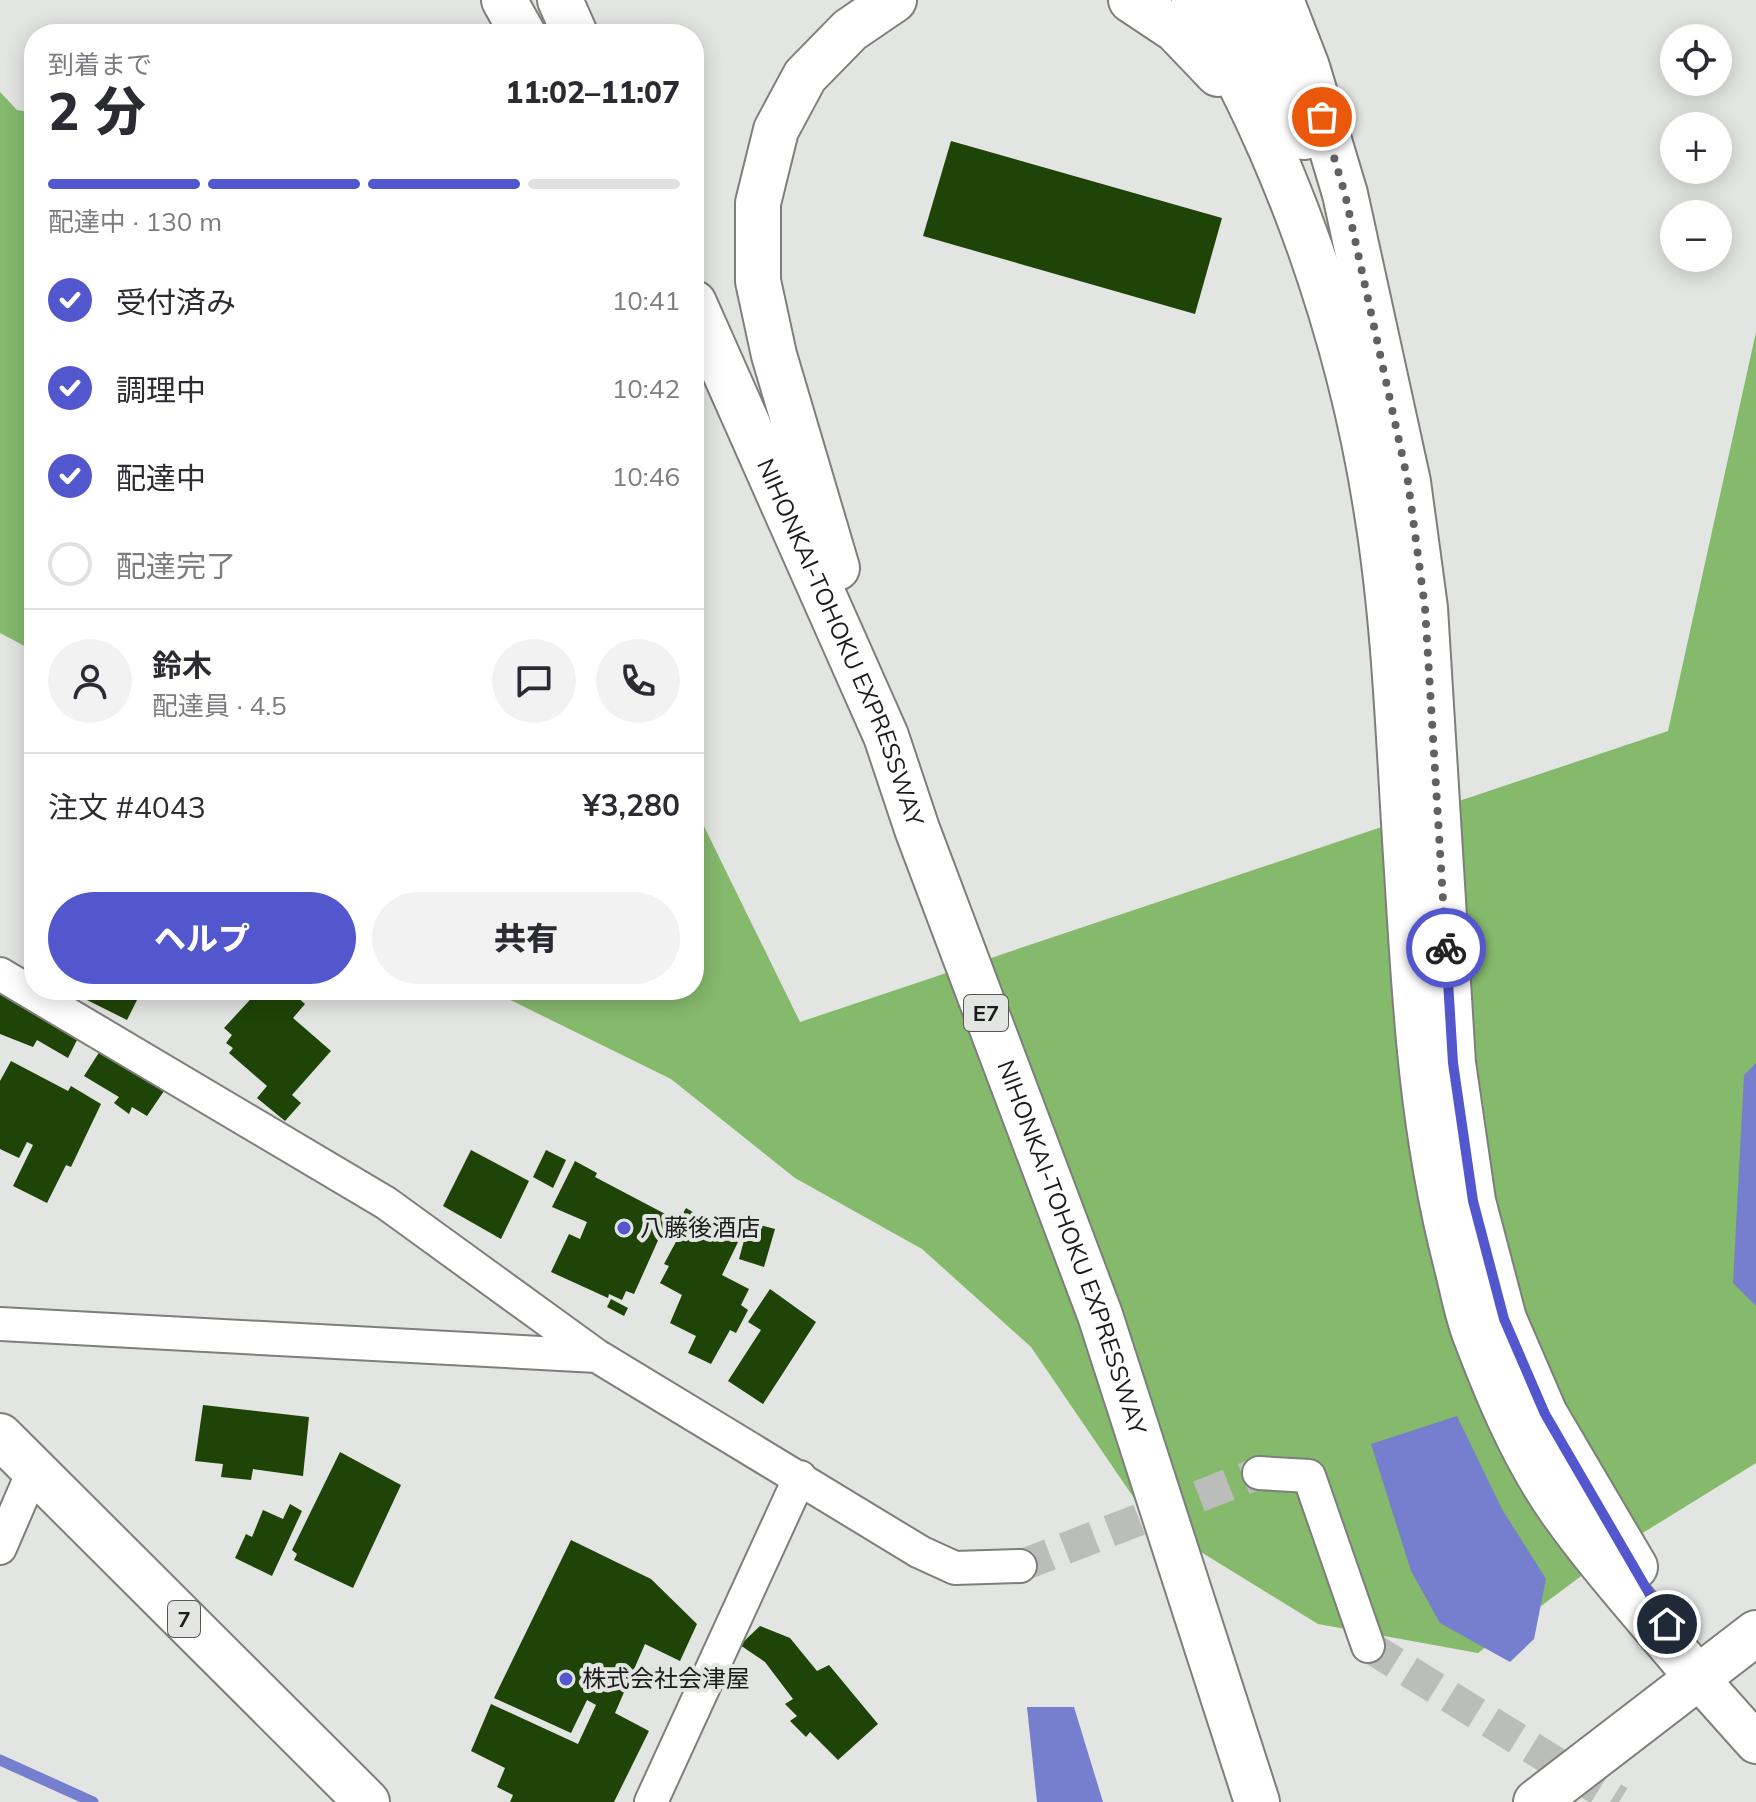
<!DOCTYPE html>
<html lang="ja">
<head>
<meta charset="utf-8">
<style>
  :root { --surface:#fff; --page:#f2f2f3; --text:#2b2b33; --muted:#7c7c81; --line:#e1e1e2; --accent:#5357ce }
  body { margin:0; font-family:Mulish,"Noto Sans JP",sans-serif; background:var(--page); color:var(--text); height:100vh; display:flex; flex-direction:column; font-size:30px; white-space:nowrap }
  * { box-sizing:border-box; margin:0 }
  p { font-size:26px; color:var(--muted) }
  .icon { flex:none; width:44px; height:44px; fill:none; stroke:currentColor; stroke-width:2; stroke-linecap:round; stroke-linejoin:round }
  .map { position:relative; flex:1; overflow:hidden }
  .details { position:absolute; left:24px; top:24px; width:680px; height:976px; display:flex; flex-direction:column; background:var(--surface); border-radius:32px; box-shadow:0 4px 20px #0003 }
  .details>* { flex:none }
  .fabs { position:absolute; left:1660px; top:24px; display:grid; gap:16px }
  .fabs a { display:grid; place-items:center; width:72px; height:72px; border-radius:50%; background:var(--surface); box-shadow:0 4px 20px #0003; font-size:40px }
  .pin { position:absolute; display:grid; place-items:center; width:68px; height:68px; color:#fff; margin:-34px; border:4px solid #fff; border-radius:50%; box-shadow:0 2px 8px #0007 }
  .courier { position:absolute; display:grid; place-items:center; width:80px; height:80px; margin:-40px; border:6px solid #5357ce; border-radius:50%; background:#fff; color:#222; box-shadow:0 2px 10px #0007 }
  .overview em { font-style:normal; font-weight:800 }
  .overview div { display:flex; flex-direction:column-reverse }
  .overview { display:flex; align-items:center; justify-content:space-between; height:136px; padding:0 24px }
  h1 { font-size:52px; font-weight:800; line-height:60px }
  .bar { display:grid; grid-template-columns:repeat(4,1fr); gap:12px 8px; align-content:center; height:96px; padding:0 24px }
  .bar i { height:10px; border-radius:6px; background:var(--line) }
  .bar .on { background:var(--accent) }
  .bar p { grid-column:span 4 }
  .line { display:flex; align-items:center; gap:20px; padding:0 24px; border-top:2px solid var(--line) }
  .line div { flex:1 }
  .round { display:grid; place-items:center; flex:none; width:84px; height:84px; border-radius:42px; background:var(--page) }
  ol { padding:0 24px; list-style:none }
  li { display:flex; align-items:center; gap:24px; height:88px }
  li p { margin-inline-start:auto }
  li .icon { padding:8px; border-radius:50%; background:var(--accent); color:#fff; stroke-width:4 }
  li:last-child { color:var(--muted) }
  li i { width:44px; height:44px; border:4px solid var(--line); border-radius:50% }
  .cta { display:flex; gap:16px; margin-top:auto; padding:16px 24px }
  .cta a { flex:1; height:92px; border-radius:48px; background:var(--accent); color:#fff; font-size:32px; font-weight:800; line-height:92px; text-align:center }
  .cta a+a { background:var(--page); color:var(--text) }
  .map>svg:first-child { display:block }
  .forest { fill:#85b96c }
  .water { fill:#757fce }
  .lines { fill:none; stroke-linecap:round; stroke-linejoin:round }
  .stream { stroke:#757fce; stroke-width:11 }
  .building { fill:#1f4407 }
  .minor-tunnel { stroke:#babdb9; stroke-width:32; stroke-dasharray:32 16; stroke-linecap:butt }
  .minor-casing { stroke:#7c7f7a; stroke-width:36 }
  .tertiary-casing { stroke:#7c7f7a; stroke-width:44 }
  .secondary-casing { stroke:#7c7f7a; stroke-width:48 }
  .trunk-casing { stroke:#7c7f7a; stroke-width:48 }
  .motorway-casing { stroke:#7c7f7a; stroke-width:48 }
  .minor { stroke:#fff; stroke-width:32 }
  .tertiary { stroke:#fff; stroke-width:40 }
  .secondary { stroke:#fff; stroke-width:44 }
  .trunk { stroke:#fff; stroke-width:44 }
  .motorway { stroke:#fff; stroke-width:44 }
  .done { stroke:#616260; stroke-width:8; stroke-dasharray:0 14.4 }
  .route { stroke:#5357ce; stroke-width:10 }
  .poi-dot { fill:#5357ce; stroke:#e2e5e1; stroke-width:3 }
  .labels { text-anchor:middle; stroke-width:8; stroke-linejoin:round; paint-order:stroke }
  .shield { fill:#e2e5e1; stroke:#575856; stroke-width:2 }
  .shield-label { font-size:22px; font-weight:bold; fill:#1b1c1b }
  .street-label { font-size:24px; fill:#1b1c1b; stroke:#e2e5e1 }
  .poi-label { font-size:24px; fill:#1b1c1b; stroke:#e2e5e1; text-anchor:start }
</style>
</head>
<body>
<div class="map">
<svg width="1756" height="1802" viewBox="0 0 1756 1802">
  <rect width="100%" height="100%" fill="#e2e5e1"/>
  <path class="forest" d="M0,92L17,110L34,113V651L0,633Z
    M1756,332V1463L1620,1547L1478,1653L1318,1624L1149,1520L1031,1347L922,1249L795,1178L671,1079L490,990H694V806L800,1022L1668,731Z"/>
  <path class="water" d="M1756,1063V1306L1733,1283L1744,1075Z
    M1457,1416L1502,1509L1546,1579L1534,1639L1510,1662L1440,1623L1411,1571L1371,1444Z
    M1027,1707H1074L1103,1802H1037Z"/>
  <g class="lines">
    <path class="stream" d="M0,1760L93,1802"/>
  </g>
  <path class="building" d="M951,141L1222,218L1195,314L923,236Z
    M67,990H142L127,1020Z
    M259,990H289L305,1004L293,1018L331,1051L292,1095L301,1103L285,1121L257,1098L267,1086L229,1053L233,1048L226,1043L232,1035L224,1028Z
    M0,994L77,1040L68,1058L37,1040L33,1047L0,1034Z
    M100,1051L164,1091L147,1116L132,1107L129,1114L114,1103L119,1097L84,1076Z
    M11,1061L68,1091L71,1086L101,1104L71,1167L66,1165L47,1203L13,1186L33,1145L27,1142L19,1158L0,1149V1081Z
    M471,1150L529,1181L501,1239L443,1206Z
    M546,1150L566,1160L553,1188L533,1177Z
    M575,1161L597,1173L595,1177L669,1216L634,1294L626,1291L622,1300L609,1294L608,1298L551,1272L569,1234L580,1239L587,1222L552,1207Z
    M686,1208L739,1240L722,1275L749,1289L741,1305L748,1310L736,1333L730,1330L711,1364L688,1353L696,1336L670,1323L682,1295L660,1283L669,1266L664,1264L678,1238L671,1234Z
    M749,1222L775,1229L764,1267L739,1259Z
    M770,1289L816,1322L763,1404L728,1381L761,1330L748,1322Z
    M611,1299L628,1308L624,1316L607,1307Z
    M203,1405L309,1417L303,1476L253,1469L251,1480L221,1477L223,1464L195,1461Z
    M340,1452L401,1485L353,1588L294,1560L297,1554L292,1550Z
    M290,1504L302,1511L272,1576L235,1558L246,1534L252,1537L263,1510L283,1519Z
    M571,1540L651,1579L697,1624L680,1661L645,1644L615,1713L649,1731L614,1802H510L513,1795L497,1787L505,1768L471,1751L491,1704L578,1744L596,1705L587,1700L571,1733L494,1698Z
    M760,1626L790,1638L817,1671L829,1665L878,1724L838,1760L810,1732L806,1737L790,1721L797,1716L785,1704L793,1699L765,1662L740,1645Z"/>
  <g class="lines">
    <path class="minor-tunnel" d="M1020,1566L1259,1473
      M1368,1646L1619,1802"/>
    <defs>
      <path id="minor" d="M0,974L386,1203L597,1356L920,1552L955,1568L1020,1566
        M0,1324L597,1356
        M1259,1473L1309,1476L1368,1646
        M0,1548L34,1469
        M651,1802L800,1477"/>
      <path id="tertiary" d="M1697,1677L1756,1743"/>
      <path id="secondary" d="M1536,1802L1756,1633"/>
      <path id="trunk" d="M0,1436L367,1802"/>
      <g id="motorway">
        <path d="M504,0L523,34"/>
        <path d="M560,0L575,34"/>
        <path d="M1131,0L1176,30L1218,74"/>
        <path d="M1194,0C1286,152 1350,338 1377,513C1396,631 1399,752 1407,871C1415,1006 1422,1131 1456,1263C1462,1286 1466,1310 1474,1332C1497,1393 1523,1456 1561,1510C1602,1568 1652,1622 1697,1677"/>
        <path d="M1235,0L1304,137"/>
        <path d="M1281,0L1307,67L1345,194L1408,482L1425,608L1453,1063L1473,1201L1504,1319L1545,1414L1635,1567"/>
        <path id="s1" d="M694,303L886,736L917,829L1100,1315L1257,1802"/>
        <path d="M837,568L774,355L758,281V203L776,130L805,76L850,30L894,0"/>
      </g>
    </defs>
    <use href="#minor" class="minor-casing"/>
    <use href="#tertiary" class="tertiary-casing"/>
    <use href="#secondary" class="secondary-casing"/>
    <use href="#trunk" class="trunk-casing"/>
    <use href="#motorway" class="motorway-casing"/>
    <use href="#minor" class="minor"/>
    <use href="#tertiary" class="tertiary"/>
    <use href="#secondary" class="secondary"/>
    <use href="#trunk" class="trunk"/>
    <use href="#motorway" class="motorway"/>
  </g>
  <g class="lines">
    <path class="done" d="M1322,117L1345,194L1408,482L1425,608L1446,948"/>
    <path class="route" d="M1446,948L1453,1063L1473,1201L1504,1319L1545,1414L1667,1624"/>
  </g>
  <g class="poi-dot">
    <circle cx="624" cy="1228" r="8"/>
    <circle cx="566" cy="1679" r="8"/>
  </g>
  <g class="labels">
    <g class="shield">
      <rect x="964" y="995" width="44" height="36" rx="6"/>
      <rect x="168" y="1601" width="32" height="36" rx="6"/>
    </g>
    <g class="shield-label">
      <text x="986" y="1021">E7</text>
      <text x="184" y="1627">7</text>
    </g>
    <g class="street-label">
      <text dy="8" stroke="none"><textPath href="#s1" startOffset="370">NIHONKAI-TOHOKU EXPRESSWAY</textPath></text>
      <text dy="8" stroke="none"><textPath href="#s1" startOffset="1018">NIHONKAI-TOHOKU EXPRESSWAY</textPath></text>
    </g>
    <g class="poi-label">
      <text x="640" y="1236">八藤後酒店</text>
      <text x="582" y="1687">株式会社会津屋</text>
    </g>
  </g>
</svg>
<div class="fabs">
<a><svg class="icon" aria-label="locate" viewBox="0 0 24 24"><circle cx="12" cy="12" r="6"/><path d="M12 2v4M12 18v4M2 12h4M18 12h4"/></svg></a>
<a>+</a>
<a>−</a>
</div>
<div class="pin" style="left:1322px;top:117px;background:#ea580c"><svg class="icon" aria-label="bag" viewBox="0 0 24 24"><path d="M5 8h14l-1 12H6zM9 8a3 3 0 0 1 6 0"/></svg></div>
<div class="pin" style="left:1667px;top:1624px;background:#1f2937"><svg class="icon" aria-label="home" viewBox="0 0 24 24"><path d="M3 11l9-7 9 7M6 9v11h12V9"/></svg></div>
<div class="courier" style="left:1446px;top:948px"><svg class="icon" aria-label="bike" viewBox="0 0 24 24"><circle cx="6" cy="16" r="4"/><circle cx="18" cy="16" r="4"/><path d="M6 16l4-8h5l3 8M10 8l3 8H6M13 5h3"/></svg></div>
<section class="details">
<div class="overview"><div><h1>2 分</h1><p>到着まで</p></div><em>11:02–11:07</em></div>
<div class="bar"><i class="on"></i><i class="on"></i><i class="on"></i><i></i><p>配達中 · 130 m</p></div>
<ol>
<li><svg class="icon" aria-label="check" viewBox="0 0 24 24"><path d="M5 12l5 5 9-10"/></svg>受付済み<p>10:41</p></li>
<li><svg class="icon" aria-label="check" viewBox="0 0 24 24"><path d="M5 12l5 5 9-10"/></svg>調理中<p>10:42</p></li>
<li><svg class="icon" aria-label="check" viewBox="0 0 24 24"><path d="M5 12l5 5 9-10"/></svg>配達中<p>10:46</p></li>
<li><i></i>配達完了</li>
</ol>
<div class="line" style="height:144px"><a class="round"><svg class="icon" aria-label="person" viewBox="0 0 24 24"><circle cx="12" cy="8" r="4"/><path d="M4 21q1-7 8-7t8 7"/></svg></a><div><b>鈴木</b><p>配達員 · 4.5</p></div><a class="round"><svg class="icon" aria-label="chat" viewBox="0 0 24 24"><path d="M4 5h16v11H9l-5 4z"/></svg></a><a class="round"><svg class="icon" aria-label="phone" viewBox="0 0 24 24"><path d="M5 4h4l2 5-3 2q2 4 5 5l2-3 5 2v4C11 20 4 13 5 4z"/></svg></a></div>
<div class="line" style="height:104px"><div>注文 #4043</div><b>¥3,280</b></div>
<div class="cta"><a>ヘルプ</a><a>共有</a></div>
</section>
</div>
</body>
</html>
